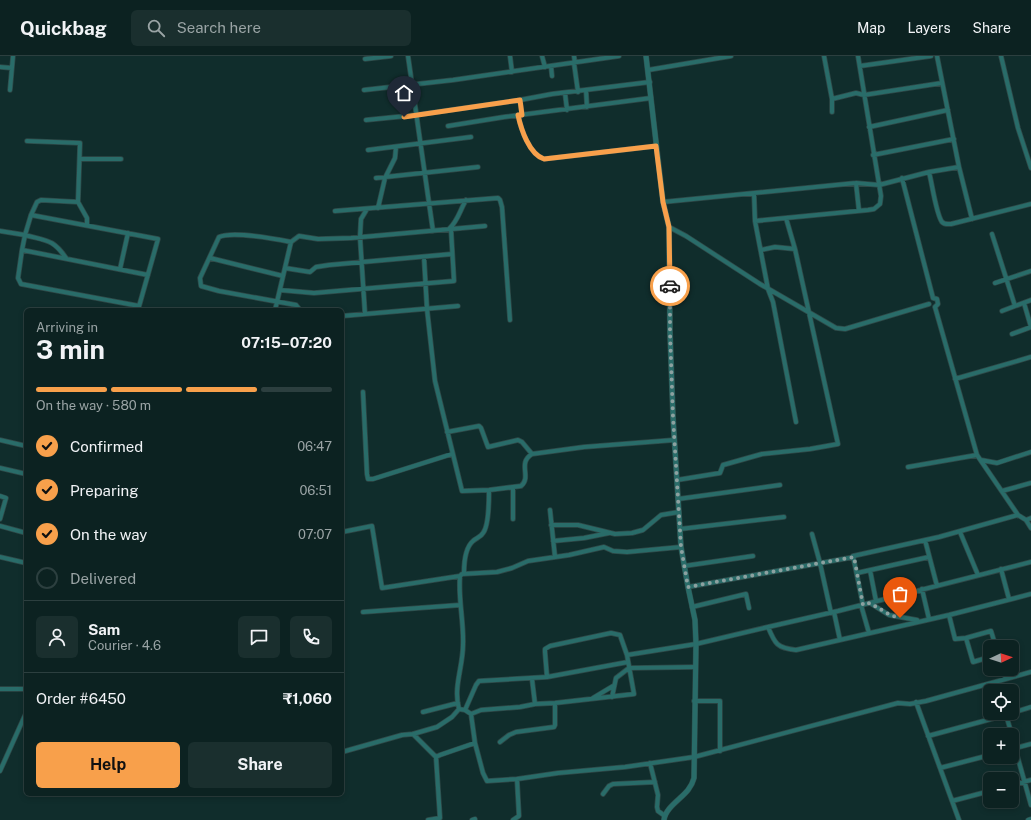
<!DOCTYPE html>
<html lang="en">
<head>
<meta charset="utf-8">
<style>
  :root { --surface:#0c2221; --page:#1a2f2e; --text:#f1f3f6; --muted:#9aa4a5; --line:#2c3f3f; --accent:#f8a04b }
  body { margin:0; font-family:"Public Sans",sans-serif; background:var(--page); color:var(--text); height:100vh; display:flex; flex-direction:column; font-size:15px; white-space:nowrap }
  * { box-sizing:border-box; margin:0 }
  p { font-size:13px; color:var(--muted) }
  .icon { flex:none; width:22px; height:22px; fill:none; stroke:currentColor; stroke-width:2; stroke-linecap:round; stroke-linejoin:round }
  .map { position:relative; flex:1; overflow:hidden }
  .sheet { position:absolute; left:24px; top:252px; width:320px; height:488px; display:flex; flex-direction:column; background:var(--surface); border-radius:6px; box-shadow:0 2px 6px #0003,0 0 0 1px var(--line) }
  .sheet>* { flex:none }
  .needle { width:26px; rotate:86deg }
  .controls { position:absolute; left:983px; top:584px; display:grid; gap:8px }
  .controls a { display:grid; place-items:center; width:36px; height:36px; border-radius:6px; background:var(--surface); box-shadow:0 2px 6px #0003,0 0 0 1px var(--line); font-size:20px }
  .pin { position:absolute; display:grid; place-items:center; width:34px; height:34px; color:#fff; margin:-41px -17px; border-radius:50% 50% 50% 0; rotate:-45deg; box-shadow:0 0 4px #0007 }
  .pin .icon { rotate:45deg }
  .courier { position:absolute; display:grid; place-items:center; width:40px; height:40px; margin:-20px; border:3px solid #f8a04b; border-radius:50%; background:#fff; color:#222; box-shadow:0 1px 5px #0007 }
  .headline em { font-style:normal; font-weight:700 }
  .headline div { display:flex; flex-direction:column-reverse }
  .headline { display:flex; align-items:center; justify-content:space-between; height:68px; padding:0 12px }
  h1 { font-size:26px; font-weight:700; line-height:30px }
  .bar { display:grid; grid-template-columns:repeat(4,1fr); gap:6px 4px; align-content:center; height:48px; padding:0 12px }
  .bar i { height:5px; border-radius:3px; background:var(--line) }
  .bar .on { background:var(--accent) }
  .bar p { grid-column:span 4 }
  .line { display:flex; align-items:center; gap:10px; padding:0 12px; border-top:1px solid var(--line) }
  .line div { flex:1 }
  .round { display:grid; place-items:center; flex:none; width:42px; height:42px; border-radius:6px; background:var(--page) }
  ol { padding:0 12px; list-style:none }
  li { display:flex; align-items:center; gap:12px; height:44px }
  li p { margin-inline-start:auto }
  li .icon { padding:4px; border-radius:50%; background:var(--accent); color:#111; stroke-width:4 }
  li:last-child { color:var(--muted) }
  li i { width:22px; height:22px; border:2px solid var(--line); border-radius:50% }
  .cta { display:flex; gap:8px; margin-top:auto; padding:8px 12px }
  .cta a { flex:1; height:46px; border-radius:6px; background:var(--accent); color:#111; font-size:16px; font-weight:700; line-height:46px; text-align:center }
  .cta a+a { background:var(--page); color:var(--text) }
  header { display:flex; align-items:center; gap:24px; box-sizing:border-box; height:56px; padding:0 20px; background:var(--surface); border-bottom:1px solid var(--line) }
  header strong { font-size:19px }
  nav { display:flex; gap:22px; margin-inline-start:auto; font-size:14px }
  .search { width:280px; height:36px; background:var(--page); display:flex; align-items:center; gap:10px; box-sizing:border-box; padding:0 14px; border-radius:6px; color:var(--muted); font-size:15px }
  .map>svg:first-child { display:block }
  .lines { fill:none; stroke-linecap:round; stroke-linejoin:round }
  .minor-casing { stroke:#2f4948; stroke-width:5.5 }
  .tertiary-casing { stroke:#2f4948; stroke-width:6 }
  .minor { stroke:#296c69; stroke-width:4 }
  .tertiary { stroke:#296c69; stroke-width:5 }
  .done { stroke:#8ca1a0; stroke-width:4; stroke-dasharray:0 7.2 }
  .route { stroke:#f8a04b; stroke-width:5 }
</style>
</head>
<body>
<header>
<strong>Quickbag</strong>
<div class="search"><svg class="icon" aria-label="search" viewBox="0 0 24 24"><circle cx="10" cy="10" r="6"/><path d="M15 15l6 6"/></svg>Search here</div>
<nav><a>Map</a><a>Layers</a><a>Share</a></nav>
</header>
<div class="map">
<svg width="1031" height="764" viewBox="0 0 1031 764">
  <rect width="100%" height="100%" fill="#102d2c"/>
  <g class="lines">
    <defs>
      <path id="minor" d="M408,0L433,175
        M510,0L512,16
        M542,0L545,11
        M574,0L575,7
        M824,0L832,43V56
        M1001,0L1018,72L1031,112
        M365,3L391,0
        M574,7L578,36
        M551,10L552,20
        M860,10L931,0
        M0,11L12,12
        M648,14L731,0
        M10,34L13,0
        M364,34L453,24L619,0
        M586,34L587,51
        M565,37L567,54
        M832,43L856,37L864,39L942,27
        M520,44L522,59
        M518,59C521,73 529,98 544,103L656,90
        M366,64L416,59L520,44L552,38L650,26
        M448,70L504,61L651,42
        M869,71L948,54
        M27,85L80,87L78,146L87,162V169
        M368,94L471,81
        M873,99L954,83
        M80,103H121
        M959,111L972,163
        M929,116C932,127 936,158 942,166C945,169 948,168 951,168L1031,148
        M376,122L478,111
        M902,122L933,242
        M856,127L859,155
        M754,137L755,165L768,233L773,246L796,366
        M663,146L856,127L879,129L929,116L959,111L937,0
        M378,152L385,122L395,102L396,91
        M335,155L498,142L500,144L502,151L510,264
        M31,159L37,146L41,144L78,146
        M755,165L868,154L874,153L880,148L881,140L858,0
        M669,171L686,180L760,228L836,272L845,273L929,248
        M449,173C458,165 460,154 466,144
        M0,175L25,179L31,159L158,183L138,254
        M992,178L1015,250
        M291,186L299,180L318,183L351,182L485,170
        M22,194L18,222L21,228L139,250
        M761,194L775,191L795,193
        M424,201L427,253L435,325L462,435L489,434L521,430C532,421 517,407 532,398L584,391L674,384
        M66,202C53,183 47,185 25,179L22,194L148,219
        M210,202L283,220
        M285,212L310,216L316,211L329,209L452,198
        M120,213L128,177
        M995,227L1031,215
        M280,234L314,237L454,225L451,173
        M933,242L937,243L938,248L935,251
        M1024,247L1031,271
        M935,251L977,399L1018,459
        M275,254L277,246L291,186C276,183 232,175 219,181L200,222L201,230L219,235L296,249L300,254
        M1002,255L1031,244
        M365,258L360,181L361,163L367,153
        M342,260L458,250
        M1012,278L1031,271
        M955,323L1031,301
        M363,336L367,418L368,423H373L452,398
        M447,376L479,370L481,372L488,391L518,384L522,386L532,398
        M0,384L26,390
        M981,404L997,407L1031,396
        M908,411L977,399
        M0,412L26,418
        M677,424L720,417L723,409L762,398L810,393L838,388L795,193L786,162
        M1002,435L1031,427
        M0,440L6,442L0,463
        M678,443L780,429
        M550,454L555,501
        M1031,462L1026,464L1031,472
        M513,463V431
        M551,469H578L615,478L632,477L643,474L661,459L679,456
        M0,470L26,477
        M680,473L784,461
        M342,476L372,470L382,532L460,520
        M960,476L978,519
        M812,478L820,507L831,557
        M925,484L937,530
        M553,485L584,482L609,477
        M0,501L26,507
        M684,510L753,500
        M1001,513L1009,543
        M870,514L876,545
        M464,517C464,507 465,492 473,485C476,482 481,481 483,477C489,470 489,443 489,434
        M857,517L929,501
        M688,531L854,501
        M922,533L929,563
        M870,547L889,559L917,564
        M861,549L869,577
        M863,549L853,500L939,481L1018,459L1026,464
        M692,551L746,538L749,552
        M363,556L460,549
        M834,556L840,584
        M949,559L955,583L966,582L991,575L996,591
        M768,571C775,588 777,592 796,594L949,559L1031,538
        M966,582L973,606L990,601
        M1003,613L1006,623
        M547,621L545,596V593L550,590L611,577L620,579L627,599
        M532,623L535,648
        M995,626L998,635
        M0,633H26
        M612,641L616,622L629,612L695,611
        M593,642L613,630
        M694,645H720V695
        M916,646L959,764
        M465,654L476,629L479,625L547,621L628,606
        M423,656L458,647
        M1012,657L1031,651
        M471,658L481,654L520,651L535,648L555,647L634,638L627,599L696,588L768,571L838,555L1031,506
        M413,678L436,701
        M928,680L1006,659L1012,679
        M1012,681L1031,749
        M500,686L509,679L516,676L554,671L555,669V647
        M475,687L483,717L487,725L517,723
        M1012,693L1031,688
        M342,696L402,679L413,678L437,671L452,661L459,653
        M650,707L658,739L657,751L658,755L665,760
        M940,712L990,699
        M0,715L26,657
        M1012,729L1031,724
        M603,738L609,730L613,728L655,726
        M952,745L990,735
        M428,764L440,762L436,701L440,699L475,687L471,658L465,654L459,653C453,631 463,611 463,589C464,566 458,543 460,520L462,518L497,516L512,512L528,505L569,499L604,491L613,495L627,496L681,491
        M472,764L475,763
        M513,764L519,760L517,723L558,717L625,711L694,701L898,647L910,648L926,645L1031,616
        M1028,764L1031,763"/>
      <path id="tertiary" d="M646,0L663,146L669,171L670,276L673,361L681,491L688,531L695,564L696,588L694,722C693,726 691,730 688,734C681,743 665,752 664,764"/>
    </defs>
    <use href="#minor" class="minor-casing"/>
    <use href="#tertiary" class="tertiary-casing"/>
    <use href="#minor" class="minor"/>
    <use href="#tertiary" class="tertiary"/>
  </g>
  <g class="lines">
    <path class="done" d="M670,230V276L673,361L681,491L688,531L854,501L863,549L870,547L890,559L900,562"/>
    <path class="route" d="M404,61L520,44L522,59H518C521,73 529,98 544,103L656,90L663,146L669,171L670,230"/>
  </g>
</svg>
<div class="controls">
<a><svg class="needle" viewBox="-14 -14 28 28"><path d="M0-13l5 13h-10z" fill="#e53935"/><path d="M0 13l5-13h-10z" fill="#9aa4a5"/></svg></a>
<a><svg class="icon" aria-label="locate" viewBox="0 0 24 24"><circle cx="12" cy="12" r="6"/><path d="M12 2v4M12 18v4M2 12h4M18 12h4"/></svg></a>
<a>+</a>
<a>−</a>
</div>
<div class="pin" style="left:900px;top:562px;background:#ea580c"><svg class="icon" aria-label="bag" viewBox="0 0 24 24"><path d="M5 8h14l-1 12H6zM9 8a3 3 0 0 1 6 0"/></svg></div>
<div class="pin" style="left:404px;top:61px;background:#1f2937"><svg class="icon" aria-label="home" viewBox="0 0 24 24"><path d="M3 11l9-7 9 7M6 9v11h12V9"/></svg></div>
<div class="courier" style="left:670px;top:230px"><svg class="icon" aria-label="car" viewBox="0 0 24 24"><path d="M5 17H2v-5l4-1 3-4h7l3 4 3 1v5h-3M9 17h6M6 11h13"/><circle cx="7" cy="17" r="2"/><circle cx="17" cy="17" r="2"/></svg></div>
<section class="sheet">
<div class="headline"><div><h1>3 min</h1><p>Arriving in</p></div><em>07:15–07:20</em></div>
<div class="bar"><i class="on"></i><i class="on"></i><i class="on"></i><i></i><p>On the way · 580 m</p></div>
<ol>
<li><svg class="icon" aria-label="check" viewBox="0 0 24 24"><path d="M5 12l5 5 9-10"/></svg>Confirmed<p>06:47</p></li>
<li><svg class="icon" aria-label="check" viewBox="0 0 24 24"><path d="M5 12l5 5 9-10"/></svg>Preparing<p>06:51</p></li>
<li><svg class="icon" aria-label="check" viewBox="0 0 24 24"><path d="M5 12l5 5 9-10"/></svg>On the way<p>07:07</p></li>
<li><i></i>Delivered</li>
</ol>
<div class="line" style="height:72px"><a class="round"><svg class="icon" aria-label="person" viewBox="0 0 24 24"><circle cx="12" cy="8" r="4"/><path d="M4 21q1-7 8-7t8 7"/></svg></a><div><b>Sam</b><p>Courier · 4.6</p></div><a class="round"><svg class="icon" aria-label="chat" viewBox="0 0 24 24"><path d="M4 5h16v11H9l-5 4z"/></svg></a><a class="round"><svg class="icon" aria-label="phone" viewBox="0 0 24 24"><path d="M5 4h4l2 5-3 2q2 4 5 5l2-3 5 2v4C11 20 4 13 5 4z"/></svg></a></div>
<div class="line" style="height:52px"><div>Order #6450</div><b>₹1,060</b></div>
<div class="cta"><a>Help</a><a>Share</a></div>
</section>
</div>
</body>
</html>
